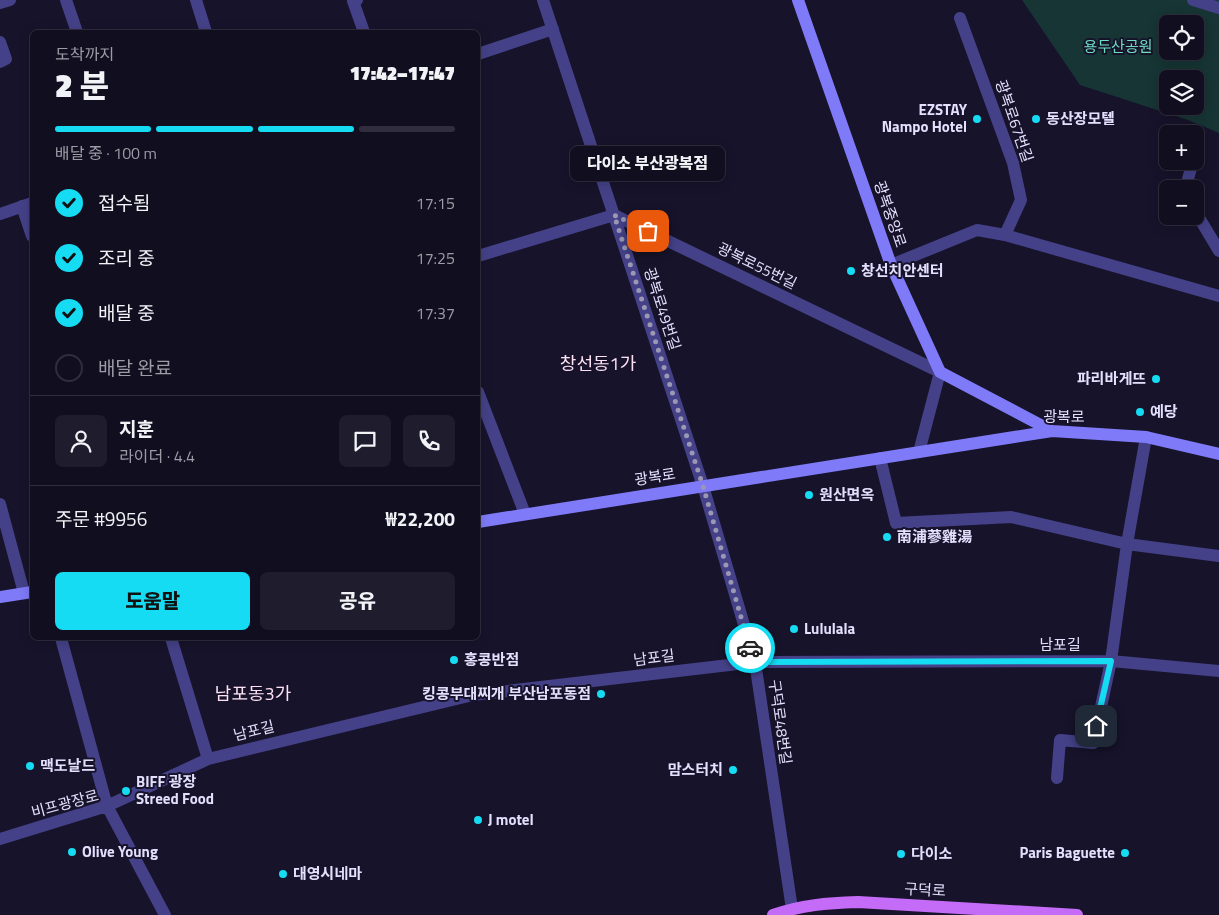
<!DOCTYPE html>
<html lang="ko">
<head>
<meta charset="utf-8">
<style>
  :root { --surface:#110e20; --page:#1e1c2d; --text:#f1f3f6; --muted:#9c9ca5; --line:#302e3e; --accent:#15dbf3 }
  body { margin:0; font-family:"Titillium Web","Noto Sans KR",sans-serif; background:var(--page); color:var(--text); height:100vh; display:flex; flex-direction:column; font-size:19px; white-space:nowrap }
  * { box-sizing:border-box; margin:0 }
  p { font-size:16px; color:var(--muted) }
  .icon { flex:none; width:28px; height:28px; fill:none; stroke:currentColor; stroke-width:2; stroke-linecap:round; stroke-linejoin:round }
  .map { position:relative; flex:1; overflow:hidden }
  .panel { position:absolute; left:30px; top:30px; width:450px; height:610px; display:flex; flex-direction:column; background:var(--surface); border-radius:8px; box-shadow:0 2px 12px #0003,0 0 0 1px var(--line) }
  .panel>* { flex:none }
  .fabs { position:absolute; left:1159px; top:15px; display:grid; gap:10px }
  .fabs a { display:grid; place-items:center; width:45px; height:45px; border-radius:8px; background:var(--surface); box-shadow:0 2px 12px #0003,0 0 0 1px var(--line); font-size:25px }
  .pin { position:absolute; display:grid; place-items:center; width:42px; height:42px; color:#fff; margin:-21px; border-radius:10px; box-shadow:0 2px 8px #0006 }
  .courier { position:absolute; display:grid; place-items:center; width:50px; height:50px; margin:-25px; border:4px solid #15dbf3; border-radius:50%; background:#fff; color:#222; box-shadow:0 1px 6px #0007 }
  .bubble { position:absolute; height:35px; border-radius:8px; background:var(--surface); box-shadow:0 2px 12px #0003,0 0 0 1px var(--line); font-size:16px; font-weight:800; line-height:35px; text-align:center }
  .summary em { font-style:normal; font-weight:800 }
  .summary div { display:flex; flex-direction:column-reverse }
  .summary { display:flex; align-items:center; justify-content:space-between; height:85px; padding:0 25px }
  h1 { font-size:32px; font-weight:800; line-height:38px }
  .bar { display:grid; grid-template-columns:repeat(4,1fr); gap:8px 5px; align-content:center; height:60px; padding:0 25px }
  .bar i { height:6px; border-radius:4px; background:var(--line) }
  .bar .active { background:var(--accent) }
  .bar p { grid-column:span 4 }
  .line { display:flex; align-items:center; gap:12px; padding:0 25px; border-top:1px solid var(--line) }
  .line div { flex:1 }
  .round { display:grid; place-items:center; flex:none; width:52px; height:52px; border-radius:8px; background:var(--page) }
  ol { padding:0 25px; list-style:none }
  li { display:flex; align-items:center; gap:15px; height:55px }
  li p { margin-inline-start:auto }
  li .icon { padding:5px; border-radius:50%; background:var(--accent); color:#111; stroke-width:4 }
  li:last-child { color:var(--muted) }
  li i { width:28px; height:28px; border:2px solid var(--line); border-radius:50% }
  .action { display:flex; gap:10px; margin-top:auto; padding:10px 25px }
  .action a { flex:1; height:58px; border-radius:8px; background:var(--accent); color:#111; font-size:20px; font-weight:800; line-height:58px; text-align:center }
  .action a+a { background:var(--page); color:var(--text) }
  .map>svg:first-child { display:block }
  .green { fill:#163534; fill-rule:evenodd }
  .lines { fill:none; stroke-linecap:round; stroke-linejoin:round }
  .lane { stroke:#444188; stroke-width:12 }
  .street { stroke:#444188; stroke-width:12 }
  .secondary { stroke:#7f7bf8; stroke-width:12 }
  .primary { stroke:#c46cf7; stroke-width:12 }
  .done { stroke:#9c98b4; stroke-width:5; stroke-dasharray:0 9 }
  .route { stroke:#15dbf3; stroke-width:6 }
  .poi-dot { fill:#15dbf3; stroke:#17132b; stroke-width:2 }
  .labels { text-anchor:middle; stroke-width:4; stroke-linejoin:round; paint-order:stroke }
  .park-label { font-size:15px; fill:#6ddcc1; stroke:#17132b }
  .poi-label { font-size:15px; font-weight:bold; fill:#e3dffd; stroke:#17132b; text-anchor:start }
  .street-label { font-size:15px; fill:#e3dffd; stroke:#17132b }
  .quarter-label { font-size:18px; fill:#fde1f3; stroke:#17132b }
</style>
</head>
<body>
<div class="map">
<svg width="1219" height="915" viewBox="0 0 1219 915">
  <rect width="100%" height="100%" fill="#17132b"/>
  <path class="green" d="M1022,0H1219V133L1188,120L1080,85ZM1168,24H1195V51H1168ZM1168,79H1195V106H1168Z"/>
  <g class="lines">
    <path class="lane" d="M357,0L353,1L364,32
      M0,42L6,59L0,62
      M1189,189L1188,179L1193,161
      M1195,211L1219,251
      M1057,778L1060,740L1093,743L1111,661"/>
    <path class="street" d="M66,0L77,32
      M196,0L206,32
      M543,0L703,486L755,662L792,909
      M1193,0L1219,8
      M0,3L10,0
      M478,54L553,29
      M22,206L32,236
      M0,214L32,203
      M1005,235L1219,296
      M478,256L614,215L940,372L919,452
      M891,265L977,230L1005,235L1021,200L1013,163L960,18
      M478,392L525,514
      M880,458L896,523L1011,517L1127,544L1219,556
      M0,504L24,593
      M61,638L107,806L208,759L473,695L755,662L1111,661L1219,671
      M171,638L208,759
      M1111,661L1127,544L1146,437
      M0,839L107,806L165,915"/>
    <path class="secondary" d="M798,0L891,265L940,372L1052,431
      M478,522L1052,431L1146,437L1219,454
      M0,597L32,592"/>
    <path class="primary" d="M773,915C801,905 828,903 858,902L1077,915"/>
  </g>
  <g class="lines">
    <path class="done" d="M648,231L614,215L703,486L750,648"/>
    <path class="route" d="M750,648L755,662L1111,661L1096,726"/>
  </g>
  <g class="poi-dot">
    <circle cx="977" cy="119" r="5"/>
    <circle cx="1036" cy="119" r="5"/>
    <circle cx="851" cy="271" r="5"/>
    <circle cx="1156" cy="379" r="5"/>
    <circle cx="1140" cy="412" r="5"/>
    <circle cx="809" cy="495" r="5"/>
    <circle cx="887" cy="537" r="5"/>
    <circle cx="794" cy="629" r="5"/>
    <circle cx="454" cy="660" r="5"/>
    <circle cx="601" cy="694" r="5"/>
    <circle cx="30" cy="766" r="5"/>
    <circle cx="733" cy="770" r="5"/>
    <circle cx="126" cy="791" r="5"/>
    <circle cx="478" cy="820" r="5"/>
    <circle cx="72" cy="852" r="5"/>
    <circle cx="1125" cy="853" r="5"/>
    <circle cx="901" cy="854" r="5"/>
    <circle cx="283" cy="874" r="5"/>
  </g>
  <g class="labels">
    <g class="park-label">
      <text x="1118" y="52">용두산공원</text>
    </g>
    <g class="poi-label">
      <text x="967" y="115" text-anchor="end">EZSTAY<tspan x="967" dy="17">Nampo Hotel</tspan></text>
      <text x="1046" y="124">동산장모텔</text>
      <text x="861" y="276">창선치안센터</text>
      <text x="1146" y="384" text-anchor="end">파리바게뜨</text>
      <text x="1150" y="417">예당</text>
      <text x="819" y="500">원산면옥</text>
      <text x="897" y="542">南浦蔘雞湯</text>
      <text x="804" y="634">Lululala</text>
      <text x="464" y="665">홍콩반점</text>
      <text x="591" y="699" text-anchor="end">킹콩부대찌개 부산남포동점</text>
      <text x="40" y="771">맥도날드</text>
      <text x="723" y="775" text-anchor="end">맘스터치</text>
      <text x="136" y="787">BIFF 광장<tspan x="136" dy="17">Streed Food</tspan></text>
      <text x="488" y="825">J moteI</text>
      <text x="82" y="857">Olive Young</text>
      <text x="1115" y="858" text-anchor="end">Paris Baguette</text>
      <text x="911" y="859">다이소</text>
      <text x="293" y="879">대영시네마</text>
    </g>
    <g class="street-label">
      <text transform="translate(1014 121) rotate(71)" y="5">광복로67번길</text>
      <text transform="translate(890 214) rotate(71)" y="5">광복중앙로</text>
      <text transform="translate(757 266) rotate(26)" y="5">광복로55번길</text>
      <text transform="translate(662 309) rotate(72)" y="5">광복로49번길</text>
      <text x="1064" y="422">광복로</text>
      <text transform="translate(655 477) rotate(-9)" y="5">광복로</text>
      <text x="1060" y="650">남포길</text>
      <text transform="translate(654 658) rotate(-7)" y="5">남포길</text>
      <text transform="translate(780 722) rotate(82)" y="5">구덕로48번길</text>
      <text transform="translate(254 731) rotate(-14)" y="5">남포길</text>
      <text transform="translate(65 804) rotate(-15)" y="5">비프광장로</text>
      <text transform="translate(925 890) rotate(3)" y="5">구덕로</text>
    </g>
    <g class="quarter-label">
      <text x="598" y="370">창선동1가</text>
      <text x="253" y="700">남포동3가</text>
    </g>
  </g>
</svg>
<div class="fabs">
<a><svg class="icon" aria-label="locate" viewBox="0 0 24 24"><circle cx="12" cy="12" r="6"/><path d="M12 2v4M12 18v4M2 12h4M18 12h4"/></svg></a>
<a><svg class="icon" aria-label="layers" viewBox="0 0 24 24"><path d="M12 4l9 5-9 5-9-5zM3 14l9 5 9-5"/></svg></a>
<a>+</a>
<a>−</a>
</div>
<div class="pin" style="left:648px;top:231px;background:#ea580c"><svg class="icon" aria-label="bag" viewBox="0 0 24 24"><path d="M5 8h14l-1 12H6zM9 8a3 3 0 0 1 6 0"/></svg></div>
<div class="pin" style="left:1096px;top:726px;background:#1f2937"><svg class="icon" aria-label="home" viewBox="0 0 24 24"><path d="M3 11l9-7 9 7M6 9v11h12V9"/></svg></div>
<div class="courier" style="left:750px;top:648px"><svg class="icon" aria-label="car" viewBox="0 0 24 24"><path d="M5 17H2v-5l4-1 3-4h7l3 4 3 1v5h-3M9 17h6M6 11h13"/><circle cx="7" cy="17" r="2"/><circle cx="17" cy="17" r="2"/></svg></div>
<div class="bubble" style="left:570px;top:146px;width:155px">다이소 부산광복점</div>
<section class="panel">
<div class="summary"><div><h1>2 분</h1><p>도착까지</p></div><em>17:42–17:47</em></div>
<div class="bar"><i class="active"></i><i class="active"></i><i class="active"></i><i></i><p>배달 중 · 100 m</p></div>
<ol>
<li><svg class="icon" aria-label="check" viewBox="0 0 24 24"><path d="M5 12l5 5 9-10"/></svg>접수됨<p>17:15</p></li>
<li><svg class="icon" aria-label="check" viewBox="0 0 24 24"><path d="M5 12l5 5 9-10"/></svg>조리 중<p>17:25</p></li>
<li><svg class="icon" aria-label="check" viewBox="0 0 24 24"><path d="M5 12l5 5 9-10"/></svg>배달 중<p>17:37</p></li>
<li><i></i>배달 완료</li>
</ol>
<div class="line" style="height:90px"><a class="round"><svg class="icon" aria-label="person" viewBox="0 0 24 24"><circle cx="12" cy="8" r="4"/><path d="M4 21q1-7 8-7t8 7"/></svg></a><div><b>지훈</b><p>라이더 · 4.4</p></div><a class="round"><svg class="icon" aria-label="chat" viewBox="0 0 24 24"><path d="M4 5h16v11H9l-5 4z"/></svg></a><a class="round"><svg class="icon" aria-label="phone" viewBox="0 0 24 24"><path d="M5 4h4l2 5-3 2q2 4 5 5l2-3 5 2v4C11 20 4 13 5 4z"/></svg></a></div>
<div class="line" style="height:65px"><div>주문 #9956</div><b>₩22,200</b></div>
<div class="action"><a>도움말</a><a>공유</a></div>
</section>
</div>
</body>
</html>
